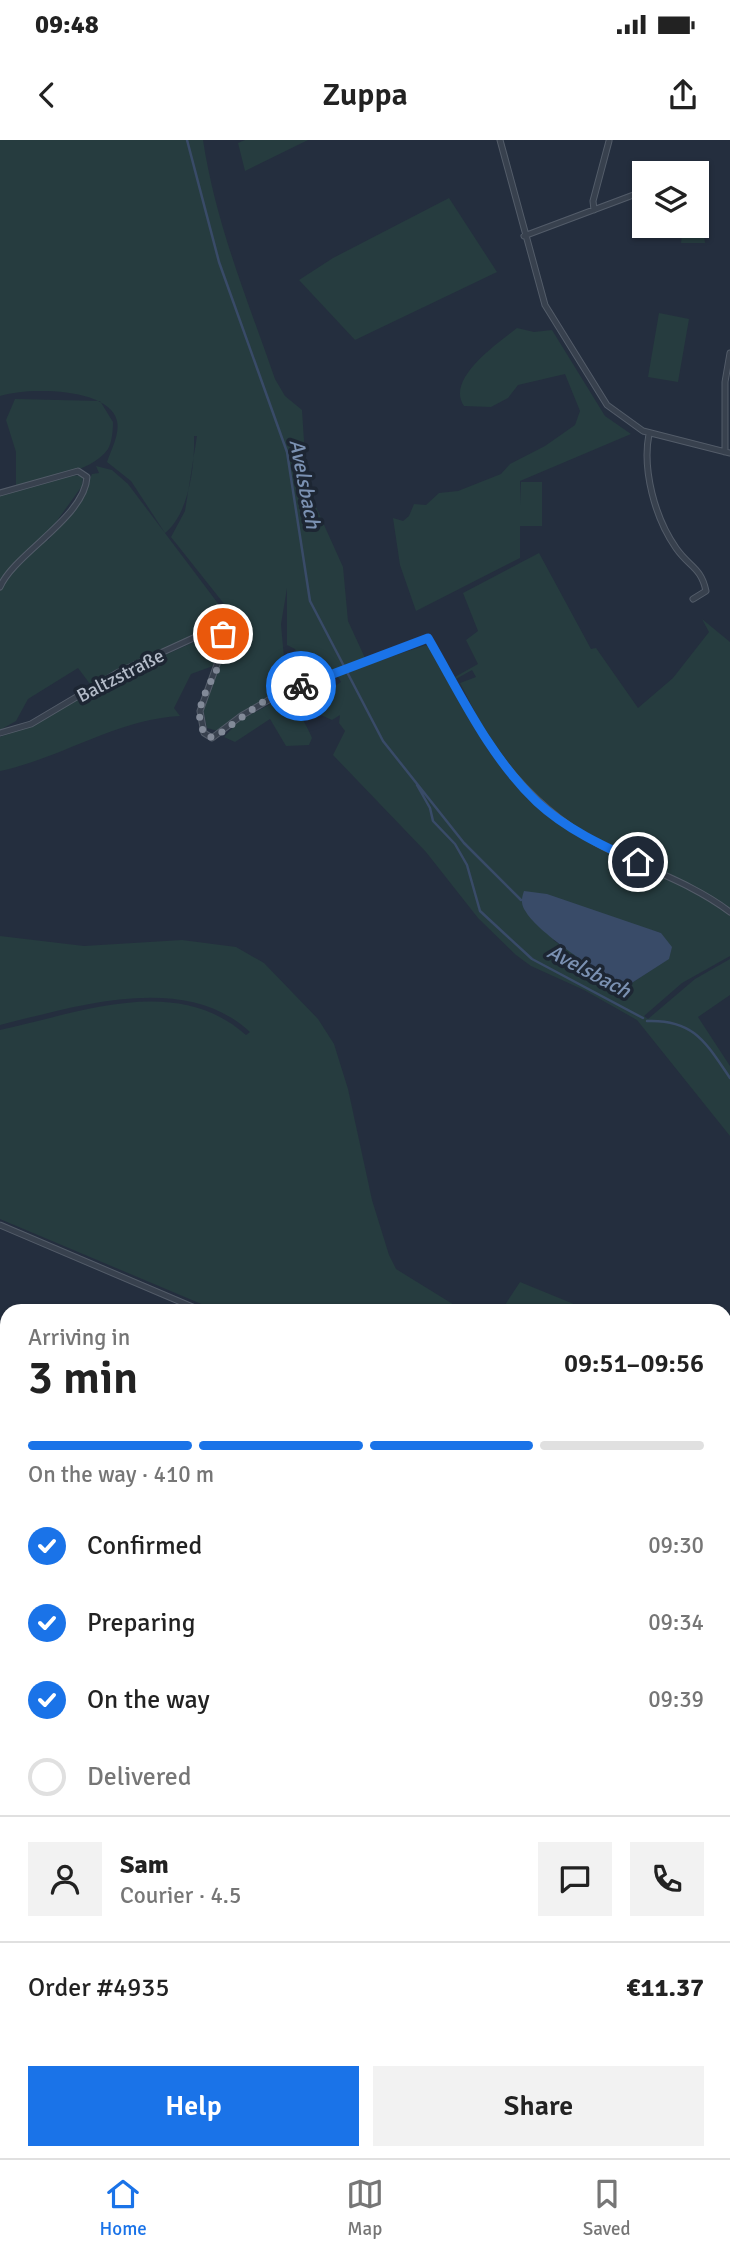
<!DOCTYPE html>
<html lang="en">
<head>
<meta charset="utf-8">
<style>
  :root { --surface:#fff; --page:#f2f2f2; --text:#222; --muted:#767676; --line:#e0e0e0; --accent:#1a73e8 }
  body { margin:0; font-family:Signika,sans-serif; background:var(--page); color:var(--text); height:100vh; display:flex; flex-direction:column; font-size:26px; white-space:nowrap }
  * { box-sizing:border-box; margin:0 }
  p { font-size:23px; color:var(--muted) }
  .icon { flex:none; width:38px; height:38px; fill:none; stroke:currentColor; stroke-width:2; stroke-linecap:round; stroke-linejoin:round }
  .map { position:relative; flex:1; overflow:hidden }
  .details { position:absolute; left:0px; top:1164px; width:732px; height:856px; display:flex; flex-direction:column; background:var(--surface); border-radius:21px 21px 0 0; box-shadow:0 2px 5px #0004 }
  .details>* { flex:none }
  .buttons { position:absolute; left:632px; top:21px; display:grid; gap:14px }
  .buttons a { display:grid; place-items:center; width:77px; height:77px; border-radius:0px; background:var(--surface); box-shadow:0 2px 5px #0004; font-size:35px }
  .pin { position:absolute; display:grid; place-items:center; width:60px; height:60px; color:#fff; margin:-30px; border:4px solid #fff; border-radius:50%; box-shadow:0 2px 7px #0007 }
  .courier { position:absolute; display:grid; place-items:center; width:70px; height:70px; margin:-35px; border:5px solid #1a73e8; border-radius:50%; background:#fff; color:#222; box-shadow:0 2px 9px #0007 }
  .headline em { font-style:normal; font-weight:600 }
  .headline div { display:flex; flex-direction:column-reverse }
  .headline { display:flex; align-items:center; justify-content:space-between; height:119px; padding:0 28px }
  h1 { font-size:46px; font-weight:600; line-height:52px }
  .bar { display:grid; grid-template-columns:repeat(4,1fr); gap:10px 7px; align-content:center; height:84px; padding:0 28px }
  .bar i { height:9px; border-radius:5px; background:var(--line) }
  .bar .active { background:var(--accent) }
  .bar p { grid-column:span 4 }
  .line { display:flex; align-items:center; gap:18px; padding:0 28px; border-top:2px solid var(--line) }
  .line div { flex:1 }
  .round { display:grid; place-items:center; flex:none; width:74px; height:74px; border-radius:0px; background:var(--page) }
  ol { padding:0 28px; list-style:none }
  li { display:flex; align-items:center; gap:21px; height:77px }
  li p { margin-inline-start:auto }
  li .icon { padding:7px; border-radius:50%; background:var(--accent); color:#fff; stroke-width:4 }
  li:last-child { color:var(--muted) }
  li i { width:38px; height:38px; border:4px solid var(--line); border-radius:50% }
  .cta { display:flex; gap:14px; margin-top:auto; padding:14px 28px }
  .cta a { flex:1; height:80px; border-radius:0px; background:var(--accent); color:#fff; font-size:28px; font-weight:600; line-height:80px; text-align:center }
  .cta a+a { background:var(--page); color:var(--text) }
  .status { display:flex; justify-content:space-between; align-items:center; height:49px; padding:0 35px; background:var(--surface); direction:ltr }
  .status svg { height:19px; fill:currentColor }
  header { display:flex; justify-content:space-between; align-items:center; height:91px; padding:0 28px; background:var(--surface); font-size:32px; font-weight:600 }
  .dock { display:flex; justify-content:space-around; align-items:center; height:98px; border-top:2px solid var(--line); background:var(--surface); font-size:19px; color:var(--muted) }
  .dock a { display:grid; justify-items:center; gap:4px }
  .dock .active { color:var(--accent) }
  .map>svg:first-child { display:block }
  .green { fill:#263c3f; fill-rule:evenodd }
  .water { fill:#394b68 }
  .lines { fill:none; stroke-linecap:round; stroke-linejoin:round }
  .stream { stroke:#394b68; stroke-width:2.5 }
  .minor-casing { stroke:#535c69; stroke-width:7 }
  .minor { stroke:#38414e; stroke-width:5 }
  .done { stroke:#828a98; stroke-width:7; stroke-dasharray:0 12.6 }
  .route { stroke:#1a73e8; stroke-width:9 }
  .labels { text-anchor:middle; stroke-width:7; stroke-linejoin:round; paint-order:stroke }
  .street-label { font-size:19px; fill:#b4bcc9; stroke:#1d2633 }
  .water-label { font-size:21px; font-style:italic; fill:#7b91b2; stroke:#1d2633 }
</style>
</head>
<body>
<div class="status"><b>09:48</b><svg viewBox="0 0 49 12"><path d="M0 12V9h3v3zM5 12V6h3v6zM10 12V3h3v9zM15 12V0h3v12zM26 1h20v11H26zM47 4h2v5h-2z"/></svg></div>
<header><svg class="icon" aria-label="back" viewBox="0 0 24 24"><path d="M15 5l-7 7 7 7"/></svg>Zuppa<svg class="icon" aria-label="share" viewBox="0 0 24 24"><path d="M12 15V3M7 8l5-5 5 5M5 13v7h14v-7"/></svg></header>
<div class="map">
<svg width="730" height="2018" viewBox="0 0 730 2018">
  <rect width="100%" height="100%" fill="#242e3e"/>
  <path class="green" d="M0,0H203C216,85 247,158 275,239L285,256L302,270L307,347L343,427L348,481L365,518L304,541L295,509L287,505V448L281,484L286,541L280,551L235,576L218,591L207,588L203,569L228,498L227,489L215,486L90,544L78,528L28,559L16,581L0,590V355L72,335L83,336L82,346L46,396L48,401L84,351L92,334L99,333L96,326L112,330L128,344L235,486L240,484L171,397L185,371L197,296H194C195,325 189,374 165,393L131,341L107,322C111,310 120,294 117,281C110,247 26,247 0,256Z
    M245,0H308L245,31L238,3Z
    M449,58L497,132L355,200L299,140L333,118Z
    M701,74L705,103H681L683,86H696L697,75Z
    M659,173L689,179L678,242L648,237Z
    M517,188L534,192L552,190L605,276L631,294L520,341V365L521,342H542V386H520V418L416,471L400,425L393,378L403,381L409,376L414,364L426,365L439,353L458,351L501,334L510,324L545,306L575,285L580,271L565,234L518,245L508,258L491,267L464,266C445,239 498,203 517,188Z
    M15,259L100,261L113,282C113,290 112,302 108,309C90,334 43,338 16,346V312L6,280Z
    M539,413L591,509L596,508L638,568L673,538L709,492L702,479L730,502V816L682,843L644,876L648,879L695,839L730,819V855L698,877L730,926V996L637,880L584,850L531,826L516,815L478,778L426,712L333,615L345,591L339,583L340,575L332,580L312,571L311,562L341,542L337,535L426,505C445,521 456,552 468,574C495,626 532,669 584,697L526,646L489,599L460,543L476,537L472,530L456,539L455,537L478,524L466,500L478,491L463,453ZM623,782L661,793L668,819L627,846L602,834L598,842H591L584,836L591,825L553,800Z
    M214,493L221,498L213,526L191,534L174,568L180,576C117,579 62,618 0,631V597L39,582L116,537Z
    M282,558C296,565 306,584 312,598L309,605L286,606L270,579L235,602L224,597L240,580Z
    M0,796L84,806L182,800L236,807L264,823L318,879L334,904L348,949L372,1060L389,1115L396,1129L464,1171H218L0,1079V890C80,873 176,833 246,895L250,892C185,831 77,866 0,885Z
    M520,1142L586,1169L587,1171H501Z
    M724,1256L730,1257V1605H725Z
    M730,1952V2018H721L719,2013L724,2012L725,1958Z
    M341,2012H715L717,2018H327Z"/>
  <path class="water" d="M524,751L547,754L661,793L672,807L669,819L627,846C605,838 537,792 526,772C521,765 521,759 524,751Z"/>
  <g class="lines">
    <path class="stream" d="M187,0L219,122L287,312L310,461L383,601L464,703L521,760
      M417,645L430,668L433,681L455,704L467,725L480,771L532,819L643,878
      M647,881C694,879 706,903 730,938"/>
    <defs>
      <path id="minor" d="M500,0L545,165L607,265L643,291L730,313
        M687,33L689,32
        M594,70L593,61L609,1
        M524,96L644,51
        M649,294C642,330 655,378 676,408C689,427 701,427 706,451L693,459
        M725,312V242L730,213
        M0,353L78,331L87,337C85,377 14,414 0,447
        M0,593L31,584L117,533L213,489L221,491L225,497L223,508L200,571L204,593L212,598L241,576L279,554L428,498C477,585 507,652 598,704C642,728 689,741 730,772
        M0,1085L202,1171
        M724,1719L730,1718
        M0,1760H7
        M0,1829L7,1828
        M724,1836H730
        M0,1973L7,1971"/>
    </defs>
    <use href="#minor" class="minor-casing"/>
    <use href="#minor" class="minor"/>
  </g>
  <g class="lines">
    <path class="done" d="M223,494C233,528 181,562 207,597H215L261,563L301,546"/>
    <path class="route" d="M301,546L428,498C461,555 489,616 537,662C566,689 603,706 638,722"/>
  </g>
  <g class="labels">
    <g class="street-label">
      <text transform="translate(120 535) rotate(-27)" y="7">Baltzstraße</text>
    </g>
    <g class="water-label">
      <text transform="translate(305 344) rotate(79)" y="7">Avelsbach</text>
      <text transform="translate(589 831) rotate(28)" y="7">Avelsbach</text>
    </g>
  </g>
</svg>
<div class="buttons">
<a><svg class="icon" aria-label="layers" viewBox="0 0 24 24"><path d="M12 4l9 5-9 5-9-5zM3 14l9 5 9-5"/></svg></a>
</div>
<div class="pin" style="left:223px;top:494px;background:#ea580c"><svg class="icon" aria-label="bag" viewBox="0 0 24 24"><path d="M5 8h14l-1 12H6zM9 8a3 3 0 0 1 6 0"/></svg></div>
<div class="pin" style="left:638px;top:722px;background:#1f2937"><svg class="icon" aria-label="home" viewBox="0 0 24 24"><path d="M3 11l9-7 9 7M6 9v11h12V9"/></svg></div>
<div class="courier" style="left:301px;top:546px"><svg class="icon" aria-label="bike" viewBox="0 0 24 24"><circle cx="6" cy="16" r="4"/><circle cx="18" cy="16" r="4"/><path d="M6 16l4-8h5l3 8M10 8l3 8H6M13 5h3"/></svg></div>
<section class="details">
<div class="headline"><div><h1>3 min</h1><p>Arriving in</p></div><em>09:51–09:56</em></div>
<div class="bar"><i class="active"></i><i class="active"></i><i class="active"></i><i></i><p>On the way · 410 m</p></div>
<ol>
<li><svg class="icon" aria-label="check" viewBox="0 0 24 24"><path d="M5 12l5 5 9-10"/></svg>Confirmed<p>09:30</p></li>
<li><svg class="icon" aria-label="check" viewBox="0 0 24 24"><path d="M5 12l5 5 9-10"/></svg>Preparing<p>09:34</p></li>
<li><svg class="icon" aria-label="check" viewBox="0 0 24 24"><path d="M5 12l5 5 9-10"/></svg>On the way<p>09:39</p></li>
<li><i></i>Delivered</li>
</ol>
<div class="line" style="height:126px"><a class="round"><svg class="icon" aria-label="person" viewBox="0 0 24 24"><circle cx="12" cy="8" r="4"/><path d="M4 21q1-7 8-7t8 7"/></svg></a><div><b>Sam</b><p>Courier · 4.5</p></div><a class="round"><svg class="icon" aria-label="chat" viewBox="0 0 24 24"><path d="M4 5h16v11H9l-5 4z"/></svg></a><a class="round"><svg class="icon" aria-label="phone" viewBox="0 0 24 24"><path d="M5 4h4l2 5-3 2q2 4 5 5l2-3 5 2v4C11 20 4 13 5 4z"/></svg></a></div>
<div class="line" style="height:91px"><div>Order #4935</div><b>€11.37</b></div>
<div class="cta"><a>Help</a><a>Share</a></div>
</section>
</div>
<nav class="dock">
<a class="active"><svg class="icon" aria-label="home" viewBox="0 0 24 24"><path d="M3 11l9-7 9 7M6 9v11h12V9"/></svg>Home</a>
<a><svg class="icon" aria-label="map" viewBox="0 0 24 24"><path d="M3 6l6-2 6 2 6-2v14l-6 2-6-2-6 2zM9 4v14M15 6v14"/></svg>Map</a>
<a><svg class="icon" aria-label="saved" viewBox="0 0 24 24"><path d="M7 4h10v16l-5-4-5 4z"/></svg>Saved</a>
</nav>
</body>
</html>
